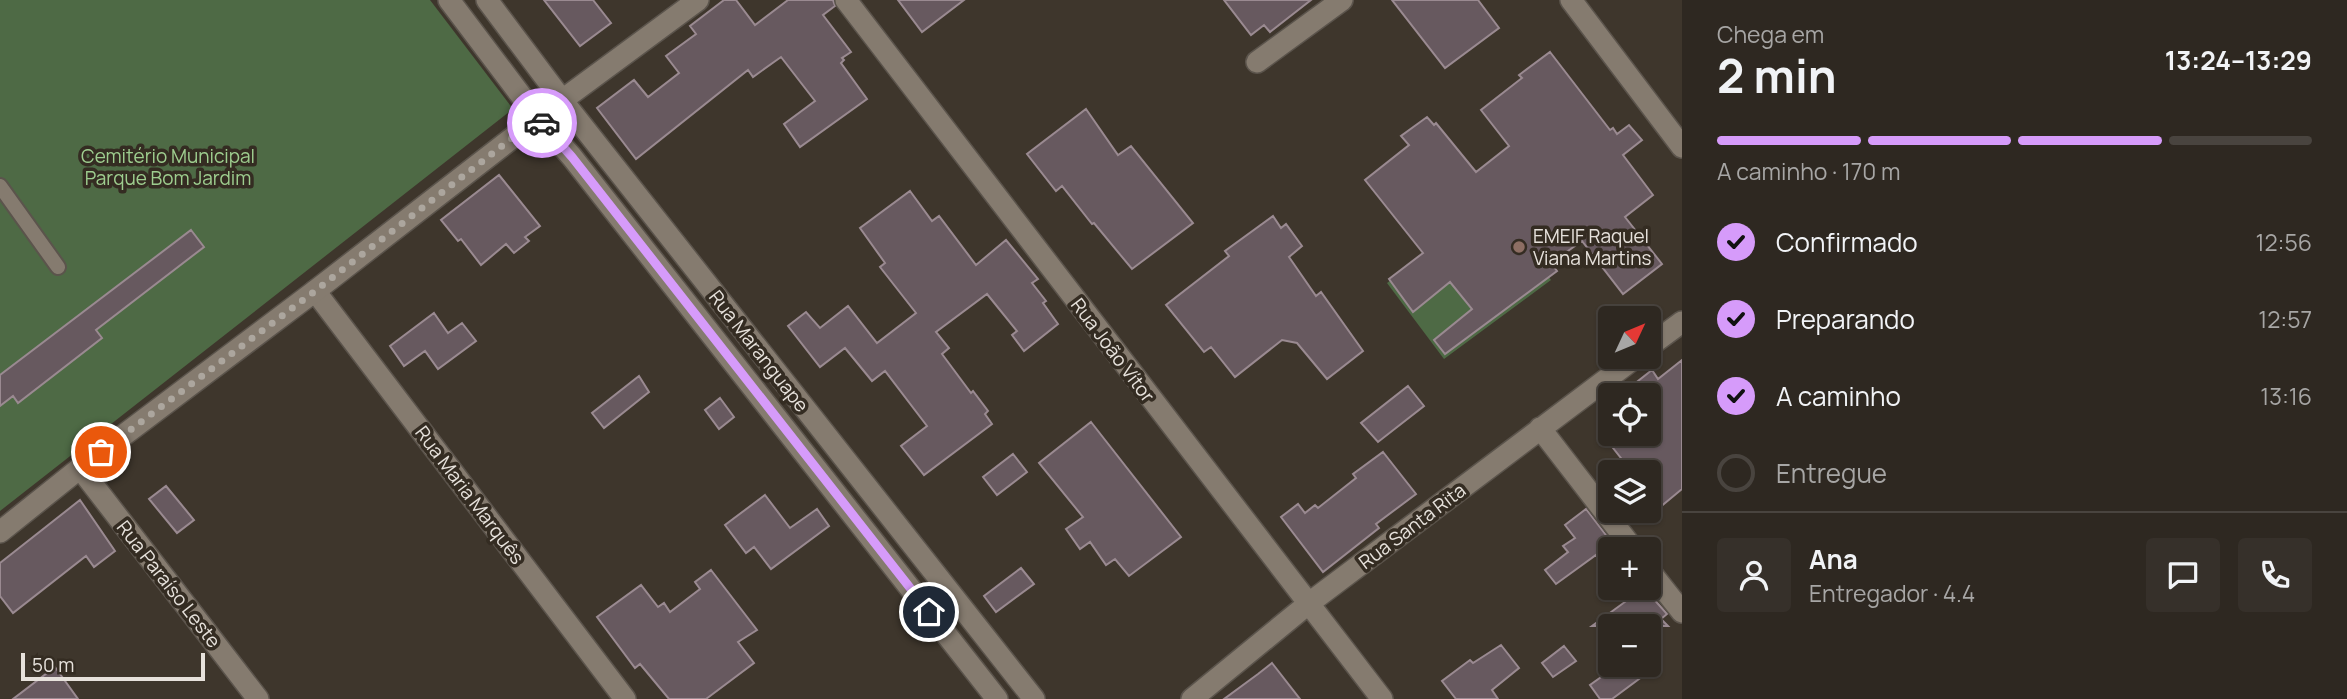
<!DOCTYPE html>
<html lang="pt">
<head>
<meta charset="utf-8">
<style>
  :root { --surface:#2e2821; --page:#36302a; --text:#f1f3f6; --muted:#a7a6a5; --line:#49443f; --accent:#d69bfa }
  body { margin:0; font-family:Manrope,sans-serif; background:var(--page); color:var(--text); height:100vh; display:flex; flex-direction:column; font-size:26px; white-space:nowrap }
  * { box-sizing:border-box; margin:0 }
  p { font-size:23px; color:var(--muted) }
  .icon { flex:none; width:38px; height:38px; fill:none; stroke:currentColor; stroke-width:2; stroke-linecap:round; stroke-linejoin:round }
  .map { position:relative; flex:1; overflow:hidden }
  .side { display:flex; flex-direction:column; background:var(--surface); width:665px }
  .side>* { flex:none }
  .needle { width:46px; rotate:46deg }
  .tools { position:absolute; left:1598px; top:306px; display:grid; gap:14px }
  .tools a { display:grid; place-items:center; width:63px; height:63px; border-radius:7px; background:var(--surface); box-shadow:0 2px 5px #0004,0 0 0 2px var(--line); font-size:35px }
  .scale { position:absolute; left:21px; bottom:18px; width:184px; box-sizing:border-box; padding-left:7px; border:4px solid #e7e2dc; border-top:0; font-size:19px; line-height:24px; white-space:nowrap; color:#e7e2dc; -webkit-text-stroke:5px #342c22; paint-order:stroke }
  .pin { position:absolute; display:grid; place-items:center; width:60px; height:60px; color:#fff; margin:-30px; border:4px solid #fff; border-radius:50%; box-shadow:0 2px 7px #0007 }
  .courier { position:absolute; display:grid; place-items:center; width:70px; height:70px; margin:-35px; border:5px solid #d69bfa; border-radius:50%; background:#fff; color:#222; box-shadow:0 2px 9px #0007 }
  .summary em { font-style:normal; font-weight:700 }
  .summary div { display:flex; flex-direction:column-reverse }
  .summary { display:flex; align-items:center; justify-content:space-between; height:119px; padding:0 35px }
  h1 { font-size:46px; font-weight:700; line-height:52px }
  .bar { display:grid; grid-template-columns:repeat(4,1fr); gap:10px 7px; align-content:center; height:84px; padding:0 35px }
  .bar i { height:9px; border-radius:5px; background:var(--line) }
  .bar .active { background:var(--accent) }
  .bar p { grid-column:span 4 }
  .line { display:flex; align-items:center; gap:18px; padding:0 35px; border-top:2px solid var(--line) }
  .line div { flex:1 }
  .round { display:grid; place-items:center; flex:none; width:74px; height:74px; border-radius:7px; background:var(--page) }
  ol { padding:0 35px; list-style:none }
  li { display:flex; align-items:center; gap:21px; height:77px }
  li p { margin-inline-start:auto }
  li .icon { padding:7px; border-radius:50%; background:var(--accent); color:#111; stroke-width:4 }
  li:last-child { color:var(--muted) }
  li i { width:38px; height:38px; border:4px solid var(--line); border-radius:50% }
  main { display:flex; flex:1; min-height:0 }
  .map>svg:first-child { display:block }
  .green { fill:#4e6a45 }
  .building { fill:#67595f; stroke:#9a8a91; stroke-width:2 }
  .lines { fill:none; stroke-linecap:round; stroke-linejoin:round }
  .lane-casing { stroke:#5b544c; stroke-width:18 }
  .street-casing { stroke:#5b544c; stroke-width:24 }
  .secondary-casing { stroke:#5b544c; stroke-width:24 }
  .lane { stroke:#857b6f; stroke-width:14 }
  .street { stroke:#857b6f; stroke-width:21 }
  .secondary { stroke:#857b6f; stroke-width:21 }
  .done { stroke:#aca69e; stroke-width:7; stroke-dasharray:0 12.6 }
  .route { stroke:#d69bfa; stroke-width:9 }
  .education-dot { fill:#8d6e63; stroke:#342c22; stroke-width:2.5 }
  .labels { text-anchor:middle; stroke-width:7; stroke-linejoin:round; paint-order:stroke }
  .park-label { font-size:19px; fill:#9ece8f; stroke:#342c22 }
  .poi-label { font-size:19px; fill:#e7e2dc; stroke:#342c22; text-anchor:start }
  .street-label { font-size:19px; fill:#e7e2dc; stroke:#342c22 }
</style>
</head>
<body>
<main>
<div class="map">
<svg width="1682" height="699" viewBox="0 0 1682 699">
  <rect width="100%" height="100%" fill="#3e362c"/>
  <path class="green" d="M0,0H430L513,109L0,511Z
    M1494,204L1551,280L1444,359L1387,283Z"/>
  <path class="building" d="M544,0H593L611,23L580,46Z
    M724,0H736L755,25L788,0H833L835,6L823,15L851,52L842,58L844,60L841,63L867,99L800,147L784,124L815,101L781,57L753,77L748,70L636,159L597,108L634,80L648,97L679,73L666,56L696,34L690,26Z
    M898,0H964L922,32Z
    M1224,0H1311L1270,32L1264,25L1251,35Z
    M1392,0H1478L1499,28L1445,68Z
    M1550,52L1610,130L1613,128L1617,134L1629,125L1642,140L1623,155L1653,195L1625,217L1662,264L1623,294L1582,241L1551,263L1557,271L1445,354L1434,340L1472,309L1450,282L1413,312L1389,279L1423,253L1365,180L1409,145L1401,136L1427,117L1434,125L1436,123L1476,172L1509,146L1481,110L1522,78L1519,75Z
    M1086,109L1118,155L1131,146L1193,223L1132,269L1094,223L1092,224L1062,186L1056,191L1027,154Z
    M499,175L540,226L525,237L529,241L514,253L506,244L481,265L461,239L458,241L441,220Z
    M910,191L932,221L939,216L976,265L1006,240L1038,279L1032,283L1046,301L1043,303L1058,324L1024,351L1012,335L1017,331L987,294L936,332L949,348L942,354L971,393L973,391L988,411L985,414L992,424L924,475L901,446L927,426L885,371L872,381L845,348L820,367L788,326L806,312L820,328L848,306L877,343L916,313L880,267L885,263L860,228Z
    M1273,216L1281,228L1286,224L1302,246L1289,257L1316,296L1321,292L1363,351L1327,379L1297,343L1282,340L1235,377L1211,347L1204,352L1166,305L1229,256L1225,251Z
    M191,230L204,247L96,330L102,338L18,403L13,396L0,406V375Z
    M434,313L448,333L462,323L476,341L438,369L425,351L404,366L390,346Z
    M1682,360V489L1659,508L1648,494V472H1632L1602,434H1648V396H1619L1652,370L1658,379Z
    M639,376L649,392L604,428L592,413Z
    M1408,386L1424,406L1378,442L1361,423Z
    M720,398L734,417L719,429L705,410Z
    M1091,422L1181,537L1129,576L1115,559L1106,565L1090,542L1080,549L1066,529L1083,517L1039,463Z
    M1383,452L1416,494L1376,524L1379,528L1323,572L1281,517L1298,504L1305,513L1315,505L1318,508L1356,478L1353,474Z
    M1013,454L1027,472L997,495L983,477Z
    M166,486L194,520L177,533L149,499Z
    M765,495L790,528L817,509L829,526L771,569L754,547L746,553L725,525Z
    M80,500L115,551L94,567L86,556L13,613L0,596V563Z
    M1586,509L1615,547L1599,559L1596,555L1556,584L1545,570L1568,552L1563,546L1575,538L1565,525Z
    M1021,568L1034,584L996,612L984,596Z
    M711,570L757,630L738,642L754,663L706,699H669L640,664L635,668L597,617L641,585L658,607L664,603L670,612L700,589L695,582Z
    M1644,588L1667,614L1661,619L1668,626H1592Z
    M1501,645L1519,668L1492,690L1498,699H1456L1442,681L1470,660L1473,663Z
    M1564,646L1576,661L1553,677L1542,663Z
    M1272,663L1300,699H1224L1258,674Z
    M1618,665H1635L1643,676L1612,699H1600L1590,685Z
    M55,667L78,699H13Z"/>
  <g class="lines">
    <defs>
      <path id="lane" d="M0,186L58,267"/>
      <path id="street" d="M449,0L538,118L572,157L997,699
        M487,0L562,100L1034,699
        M846,0L1382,699
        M1571,0L1682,147
        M1257,62L1342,0
        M315,291L625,699
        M1648,347L1682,322
        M1540,428L1634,550
        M80,468L258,699
        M1648,569L1682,612
        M1192,699L1308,604L1636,357"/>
      <path id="secondary" d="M0,532L80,468L315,291L538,118L698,0"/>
    </defs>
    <use href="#lane" class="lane-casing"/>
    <use href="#street" class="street-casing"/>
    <use href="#secondary" class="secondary-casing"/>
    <use href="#lane" class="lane"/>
    <use href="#street" class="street"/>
    <use href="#secondary" class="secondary"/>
  </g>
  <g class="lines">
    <path class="done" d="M101,452L315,291L538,118L542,123"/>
    <path class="route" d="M542,123L572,157L929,612"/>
  </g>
  <circle class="education-dot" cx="1519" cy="247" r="7"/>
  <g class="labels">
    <g class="park-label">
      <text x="168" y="163">Cemitério Municipal<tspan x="168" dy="22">Parque Bom Jardim</tspan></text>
    </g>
    <g class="poi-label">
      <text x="1533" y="243">EMEIF Raquel<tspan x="1533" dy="22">Viana Martins</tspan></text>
    </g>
    <g class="street-label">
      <text transform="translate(1113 350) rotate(53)" y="7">Rua João Vítor</text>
      <text transform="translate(759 351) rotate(52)" y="7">Rua Maranguape</text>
      <text transform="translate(470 495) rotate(53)" y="7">Rua Maria Marquês</text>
      <text transform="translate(1412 526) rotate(-37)" y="7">Rua Santa Rita</text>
      <text transform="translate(169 584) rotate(52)" y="7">Rua Paraíso Leste</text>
    </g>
  </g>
</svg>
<div class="tools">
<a><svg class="needle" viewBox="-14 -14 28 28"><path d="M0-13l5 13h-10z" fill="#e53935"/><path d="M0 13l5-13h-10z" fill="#a7a6a5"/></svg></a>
<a><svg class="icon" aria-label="locate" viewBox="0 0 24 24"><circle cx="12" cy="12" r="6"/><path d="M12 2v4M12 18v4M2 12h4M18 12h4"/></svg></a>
<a><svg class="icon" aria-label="layers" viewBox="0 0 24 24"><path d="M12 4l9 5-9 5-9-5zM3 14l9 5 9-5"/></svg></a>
<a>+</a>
<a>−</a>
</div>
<div class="scale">50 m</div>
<div class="pin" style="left:101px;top:452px;background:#ea580c"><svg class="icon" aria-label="bag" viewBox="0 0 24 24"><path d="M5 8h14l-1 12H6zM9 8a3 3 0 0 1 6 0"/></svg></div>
<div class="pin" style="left:929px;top:612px;background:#1f2937"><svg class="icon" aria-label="home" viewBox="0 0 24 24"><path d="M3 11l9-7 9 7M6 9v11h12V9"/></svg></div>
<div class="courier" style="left:542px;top:123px"><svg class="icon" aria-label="car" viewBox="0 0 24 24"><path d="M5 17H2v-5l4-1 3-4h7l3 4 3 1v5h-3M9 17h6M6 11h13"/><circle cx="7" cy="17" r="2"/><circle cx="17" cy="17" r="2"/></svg></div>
</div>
<section class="side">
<div class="summary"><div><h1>2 min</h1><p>Chega em</p></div><em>13:24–13:29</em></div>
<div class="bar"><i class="active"></i><i class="active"></i><i class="active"></i><i></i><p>A caminho · 170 m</p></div>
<ol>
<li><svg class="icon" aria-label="check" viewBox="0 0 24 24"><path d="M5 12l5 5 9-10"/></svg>Confirmado<p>12:56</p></li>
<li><svg class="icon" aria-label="check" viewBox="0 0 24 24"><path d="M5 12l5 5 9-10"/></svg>Preparando<p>12:57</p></li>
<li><svg class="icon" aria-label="check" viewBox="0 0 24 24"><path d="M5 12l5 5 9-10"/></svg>A caminho<p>13:16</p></li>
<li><i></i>Entregue</li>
</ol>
<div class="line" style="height:126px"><a class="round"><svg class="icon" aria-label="person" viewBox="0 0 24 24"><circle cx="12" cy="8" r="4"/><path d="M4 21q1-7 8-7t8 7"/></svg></a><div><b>Ana</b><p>Entregador · 4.4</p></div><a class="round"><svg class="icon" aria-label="chat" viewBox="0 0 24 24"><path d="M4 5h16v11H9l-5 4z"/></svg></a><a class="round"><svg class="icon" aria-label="phone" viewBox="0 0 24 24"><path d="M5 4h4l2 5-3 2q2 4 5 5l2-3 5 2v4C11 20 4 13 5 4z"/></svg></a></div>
</section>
</main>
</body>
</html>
